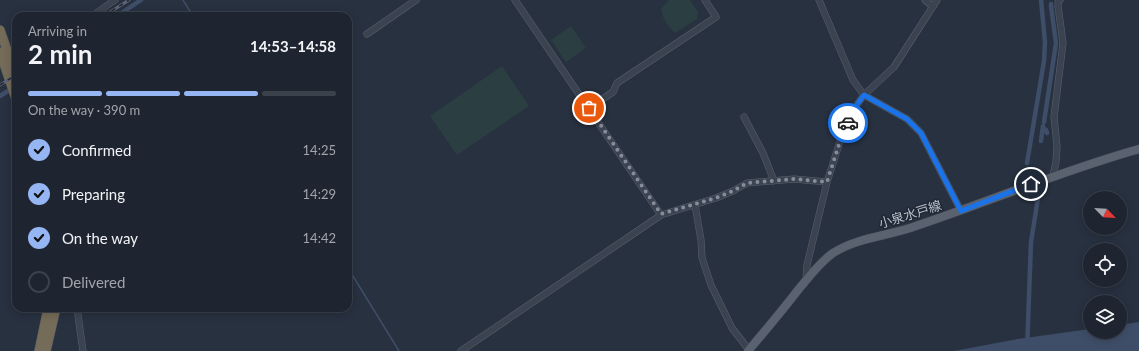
<!DOCTYPE html>
<html lang="en">
<head>
<meta charset="utf-8">
<style>
  :root { --surface:#1e2530; --page:#262d38; --text:#f1f3f6; --muted:#a1a5ab; --line:#3c424c; --accent:#95b6f2 }
  body { margin:0; font-family:Lato,"Noto Sans JP",sans-serif; background:var(--page); color:var(--text); height:100vh; display:flex; flex-direction:column; font-size:15px; white-space:nowrap }
  * { box-sizing:border-box; margin:0 }
  p { font-size:13px; color:var(--muted) }
  .icon { flex:none; width:22px; height:22px; fill:none; stroke:currentColor; stroke-width:2; stroke-linecap:round; stroke-linejoin:round }
  .map { position:relative; flex:1; overflow:hidden }
  .panel { position:absolute; left:12px; top:12px; width:340px; height:300px; display:flex; flex-direction:column; background:var(--surface); border-radius:12px; box-shadow:0 2px 10px #0003,0 0 0 1px var(--line) }
  .panel>* { flex:none }
  .needle { width:26px; rotate:115deg }
  .buttons { position:absolute; left:1083px; top:191px; display:grid; gap:8px }
  .buttons a { display:grid; place-items:center; width:44px; height:44px; border-radius:50%; background:var(--surface); box-shadow:0 2px 10px #0003,0 0 0 1px var(--line); font-size:20px }
  .pin { position:absolute; display:grid; place-items:center; width:34px; height:34px; color:#fff; margin:-17px; border:2px solid #fff; border-radius:50%; box-shadow:0 1px 4px #0007 }
  .courier { position:absolute; display:grid; place-items:center; width:40px; height:40px; margin:-20px; border:3px solid #1a73e8; border-radius:50%; background:#fff; color:#222; box-shadow:0 1px 5px #0007 }
  .head em { font-style:normal; font-weight:700 }
  .head div { display:flex; flex-direction:column-reverse }
  .head { display:flex; align-items:center; justify-content:space-between; height:68px; padding:0 16px }
  h1 { font-size:26px; font-weight:700; line-height:30px }
  .bar { display:grid; grid-template-columns:repeat(4,1fr); gap:6px 4px; align-content:center; height:48px; padding:0 16px }
  .bar i { height:5px; border-radius:3px; background:var(--line) }
  .bar .active { background:var(--accent) }
  .bar p { grid-column:span 4 }
  ol { padding:0 16px; list-style:none }
  li { display:flex; align-items:center; gap:12px; height:44px }
  li p { margin-inline-start:auto }
  li .icon { padding:4px; border-radius:50%; background:var(--accent); color:#111; stroke-width:4 }
  li:last-child { color:var(--muted) }
  li i { width:22px; height:22px; border:2px solid var(--line); border-radius:50% }
  .map>svg:first-child { display:block }
  .green { fill:#2b3f42 }
  .water { fill:#3f4e68 }
  .lines { fill:none; stroke-linecap:round; stroke-linejoin:round }
  .stream { stroke:#3f4e68; stroke-width:1.5 }
  .canal { stroke:#3f4e68; stroke-width:4.5 }
  .minor-casing { stroke:#59616d; stroke-width:7 }
  .major-casing { stroke:#454c59; stroke-width:9 }
  .highway-casing { stroke:#464e5a; stroke-width:10 }
  .minor { stroke:#3c4350; stroke-width:6 }
  .major { stroke:#5a6270; stroke-width:8 }
  .highway { stroke:#756b59; stroke-width:9 }
  .rail-casing { stroke:#5e6777; stroke-width:3 }
  .rail { stroke:#202835; stroke-width:1.5; stroke-dasharray:4.5; stroke-linecap:butt }
  .done { stroke:#868d9a; stroke-width:4; stroke-dasharray:0 7.2 }
  .route { stroke:#1a73e8; stroke-width:5 }
  .labels { text-anchor:middle; stroke-width:3; stroke-linejoin:round; paint-order:stroke }
  .street-label { font-size:13px; fill:#b8bfca; stroke:#202835 }
</style>
</head>
<body>
<div class="map">
<svg width="1139" height="351" viewBox="0 0 1139 351">
  <rect width="100%" height="100%" fill="#283140"/>
  <path class="green" d="M669,0H690L698,12L697,19L675,33C667,25 663,20 661,9Z
    M571,26L586,48L566,62L551,40Z
    M502,66L529,106L457,155L430,116Z"/>
  <path class="water" d="M1139,322V351H954L1018,339L1090,329V332H1120V325Z"/>
  <g class="lines">
    <path class="stream" d="M183,0L193,16
      M348,268L399,351"/>
    <path class="canal" d="M117,16L141,0
      M0,96L8,91
      M1044,122L1056,43L1051,6V4
      M1043,129L1046,130L1047,133
      M1041,141L1043,126
      M1027,163L1044,61L1045,42L1041,0
      M1027,351L1031,242L1038,198"/>
    <defs>
      <path id="minor" d="M515,0L661,215
        M819,0L853,80L864,95L907,119L921,133L961,211
        M925,0L933,7
        M92,16L115,0
        M367,34L416,0
        M589,108L613,92L617,83L716,17L705,0
        M744,117L763,153L774,181
        M1053,176L1056,162L1057,146L1054,117L1063,43L1058,6V2L1060,0
        M695,205L701,240L702,258L711,285L732,328L749,350
        M806,279L807,265L827,182L842,135L856,106L864,95L894,67L937,0
        M77,308L83,351
        M461,351L661,215L716,198L733,191L747,183L794,179L827,182"/>
      <path id="major" d="M748,351C765,331 782,311 798,290C809,277 819,263 833,253C858,237 889,236 916,226C991,201 1063,170 1139,149"/>
      <path id="highway" d="M0,30L16,76
        M0,52L16,99
        M39,351L48,308
        M46,351L56,308"/>
    </defs>
    <use href="#minor" class="minor-casing"/>
    <use href="#major" class="major-casing"/>
    <use href="#highway" class="highway-casing"/>
    <use href="#minor" class="minor"/>
    <use href="#major" class="major"/>
    <use href="#highway" class="highway"/>
    <defs>
      <path id="rail" d="M104,16L129,0
        M0,85L16,75"/>
    </defs>
    <use href="#rail" class="rail-casing"/>
    <use href="#rail" class="rail"/>
  </g>
  <g class="lines">
    <path class="done" d="M589,108L661,214L716,198L733,191L747,183L794,179L827,182L842,135L848,123"/>
    <path class="route" d="M848,123L856,106L864,95L907,119L921,133L961,211L1031,184"/>
  </g>
  <g class="labels">
    <g class="street-label">
      <text transform="translate(910 214) rotate(-17)" y="5">小泉水戸線</text>
    </g>
  </g>
</svg>
<div class="buttons">
<a><svg class="needle" viewBox="-14 -14 28 28"><path d="M0-13l5 13h-10z" fill="#e53935"/><path d="M0 13l5-13h-10z" fill="#a1a5ab"/></svg></a>
<a><svg class="icon" aria-label="locate" viewBox="0 0 24 24"><circle cx="12" cy="12" r="6"/><path d="M12 2v4M12 18v4M2 12h4M18 12h4"/></svg></a>
<a><svg class="icon" aria-label="layers" viewBox="0 0 24 24"><path d="M12 4l9 5-9 5-9-5zM3 14l9 5 9-5"/></svg></a>
</div>
<div class="pin" style="left:589px;top:108px;background:#ea580c"><svg class="icon" aria-label="bag" viewBox="0 0 24 24"><path d="M5 8h14l-1 12H6zM9 8a3 3 0 0 1 6 0"/></svg></div>
<div class="pin" style="left:1031px;top:184px;background:#1f2937"><svg class="icon" aria-label="home" viewBox="0 0 24 24"><path d="M3 11l9-7 9 7M6 9v11h12V9"/></svg></div>
<div class="courier" style="left:848px;top:123px"><svg class="icon" aria-label="car" viewBox="0 0 24 24"><path d="M5 17H2v-5l4-1 3-4h7l3 4 3 1v5h-3M9 17h6M6 11h13"/><circle cx="7" cy="17" r="2"/><circle cx="17" cy="17" r="2"/></svg></div>
<section class="panel">
<div class="head"><div><h1>2 min</h1><p>Arriving in</p></div><em>14:53–14:58</em></div>
<div class="bar"><i class="active"></i><i class="active"></i><i class="active"></i><i></i><p>On the way · 390 m</p></div>
<ol>
<li><svg class="icon" aria-label="check" viewBox="0 0 24 24"><path d="M5 12l5 5 9-10"/></svg>Confirmed<p>14:25</p></li>
<li><svg class="icon" aria-label="check" viewBox="0 0 24 24"><path d="M5 12l5 5 9-10"/></svg>Preparing<p>14:29</p></li>
<li><svg class="icon" aria-label="check" viewBox="0 0 24 24"><path d="M5 12l5 5 9-10"/></svg>On the way<p>14:42</p></li>
<li><i></i>Delivered</li>
</ol>
</section>
</div>
</body>
</html>
